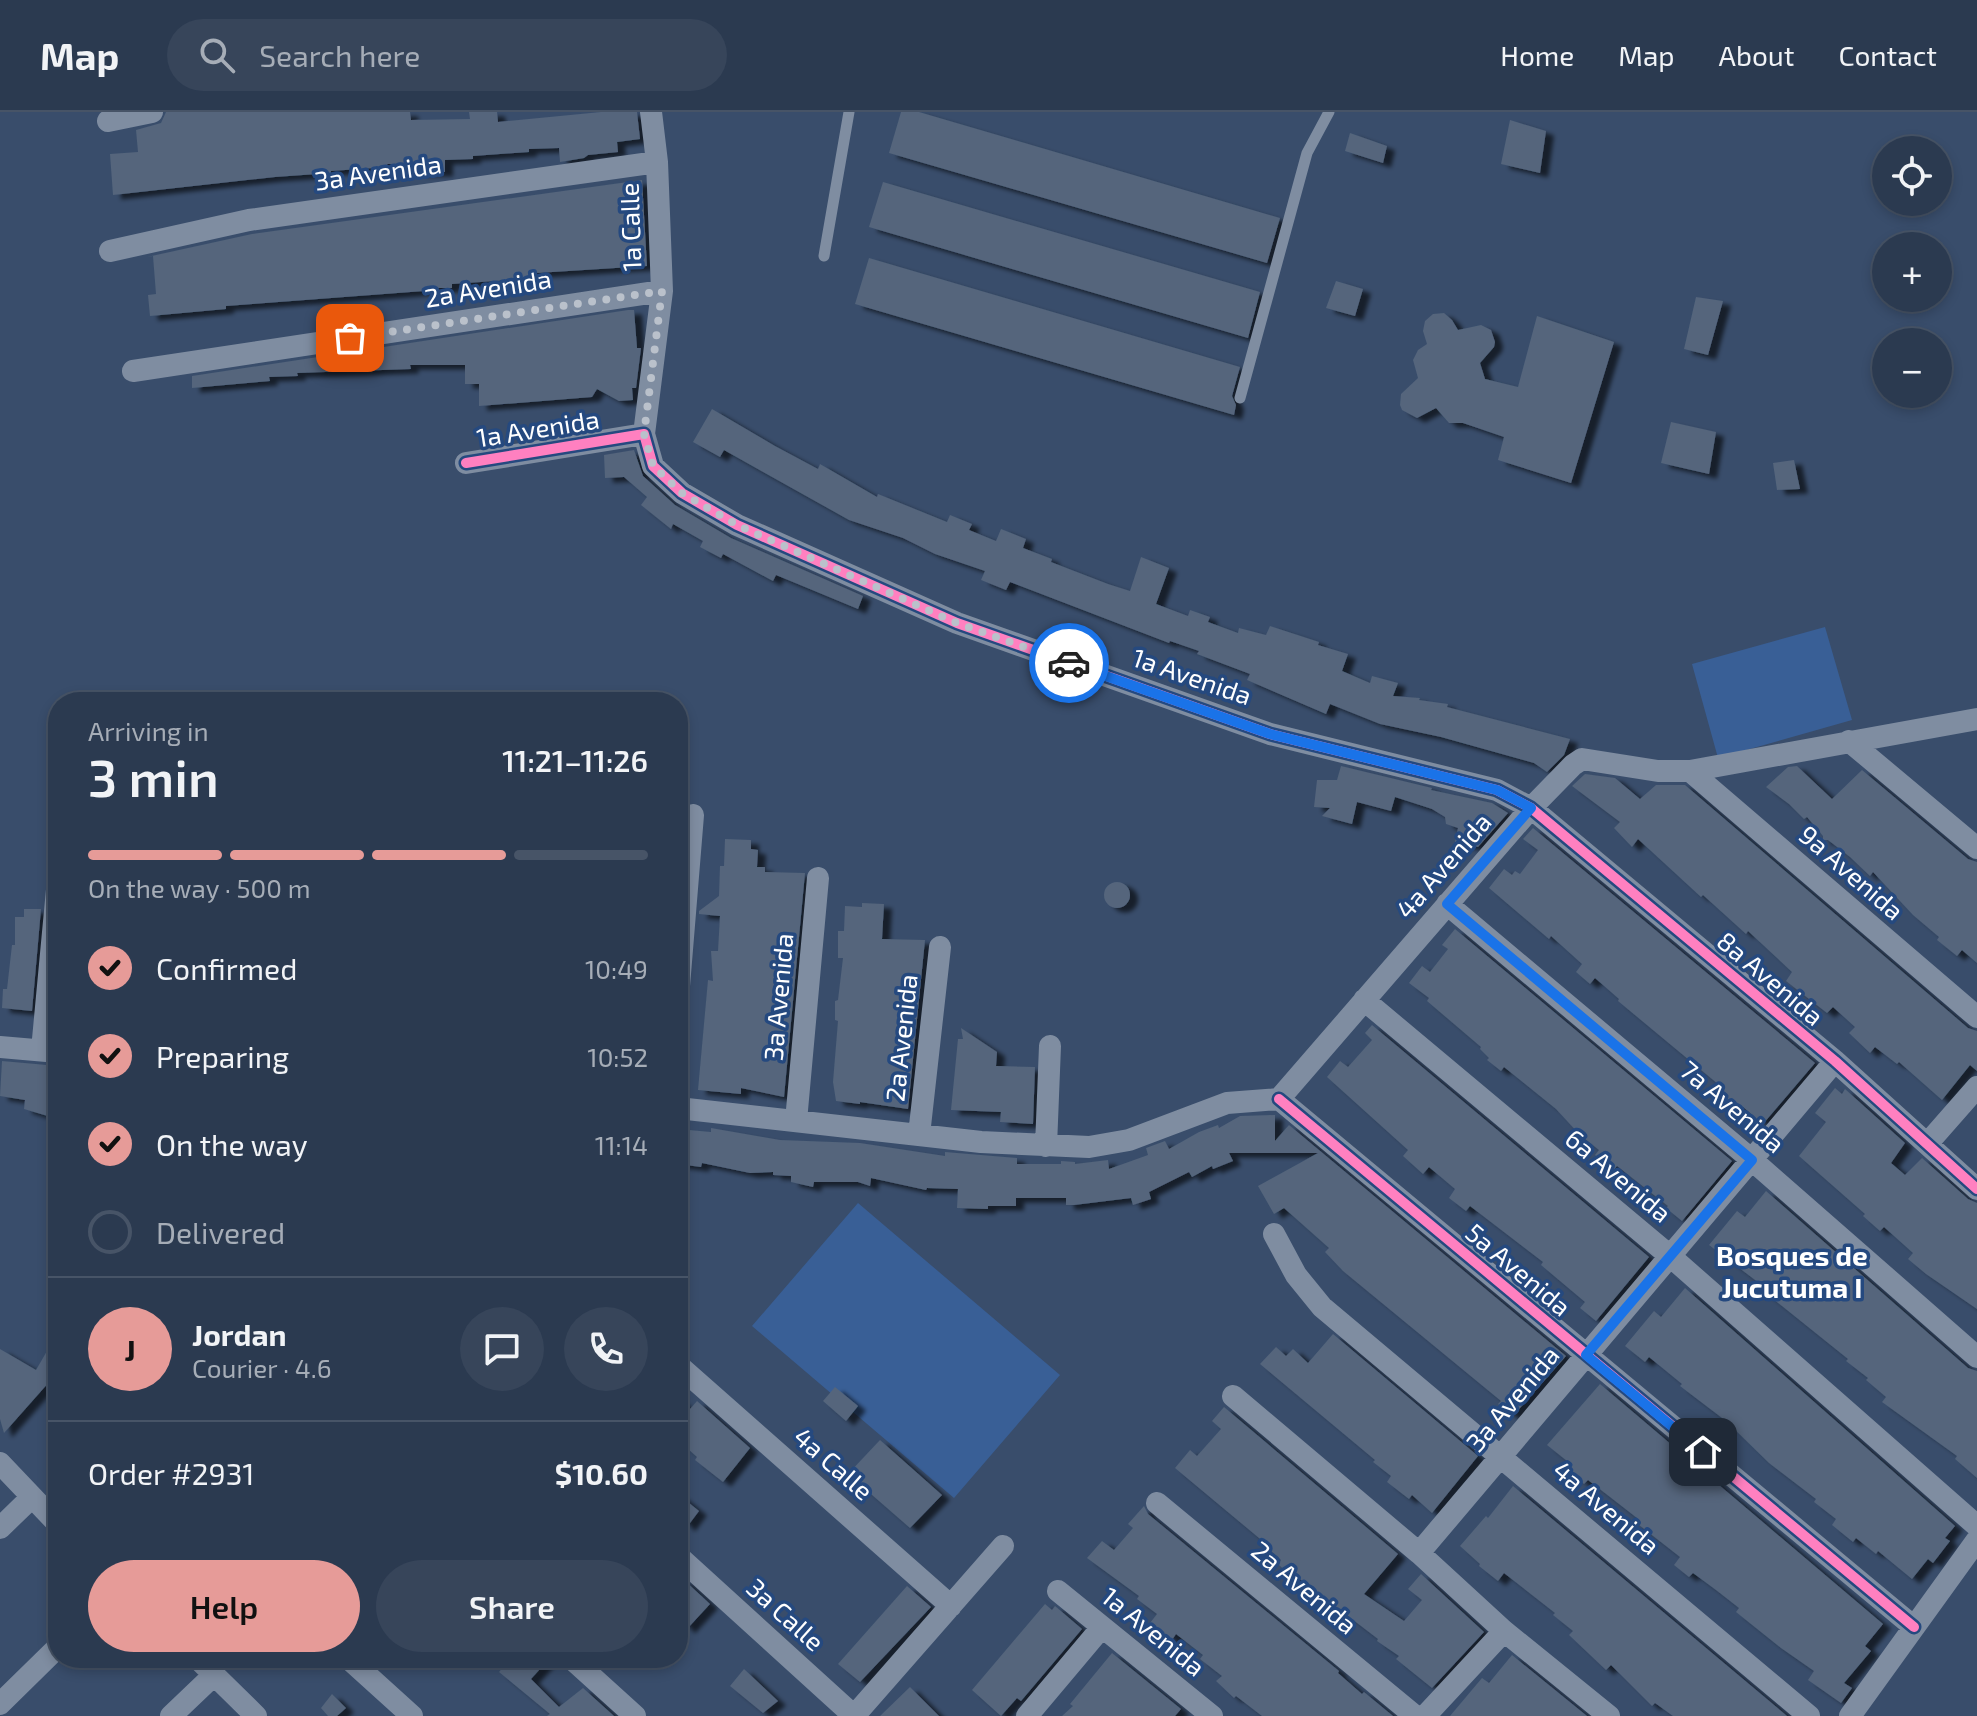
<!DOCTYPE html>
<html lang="en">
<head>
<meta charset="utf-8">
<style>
  :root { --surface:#2b3a50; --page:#37455a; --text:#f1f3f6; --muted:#a6adb7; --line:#475467; --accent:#e69b98 }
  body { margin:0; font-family:"Exo 2",sans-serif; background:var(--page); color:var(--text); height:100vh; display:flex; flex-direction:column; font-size:30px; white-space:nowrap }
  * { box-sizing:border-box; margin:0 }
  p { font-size:26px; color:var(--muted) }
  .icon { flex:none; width:44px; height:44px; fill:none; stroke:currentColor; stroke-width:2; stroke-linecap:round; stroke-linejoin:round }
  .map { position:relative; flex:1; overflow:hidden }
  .sheet { position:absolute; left:48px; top:580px; width:640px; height:976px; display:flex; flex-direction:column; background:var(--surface); border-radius:32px; box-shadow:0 4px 12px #0003,0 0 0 2px var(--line) }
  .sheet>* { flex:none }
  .controls { position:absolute; left:1872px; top:24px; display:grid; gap:16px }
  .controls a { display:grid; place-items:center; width:80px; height:80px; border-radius:50%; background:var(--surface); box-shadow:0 4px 12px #0003,0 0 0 2px var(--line); font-size:40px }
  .pin { position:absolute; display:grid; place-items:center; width:68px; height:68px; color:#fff; margin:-34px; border-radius:16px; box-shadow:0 4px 12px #0006 }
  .courier { position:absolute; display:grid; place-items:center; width:80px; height:80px; margin:-40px; border:6px solid #1a73e8; border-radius:50%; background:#fff; color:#222; box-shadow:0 2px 10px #0007 }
  .headline em { font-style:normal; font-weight:600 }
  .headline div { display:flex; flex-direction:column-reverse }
  .headline { display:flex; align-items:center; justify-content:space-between; height:136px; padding:0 40px }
  h1 { font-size:52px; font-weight:600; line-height:60px }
  .bar { display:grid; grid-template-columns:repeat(4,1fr); gap:12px 8px; align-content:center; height:96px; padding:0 40px }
  .bar i { height:10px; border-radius:6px; background:var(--line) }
  .bar .active { background:var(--accent) }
  .bar p { grid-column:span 4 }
  .line { display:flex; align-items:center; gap:20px; padding:0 40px; border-top:2px solid var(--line) }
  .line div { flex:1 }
  .round { display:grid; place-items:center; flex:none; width:84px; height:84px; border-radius:42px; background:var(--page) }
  ol { padding:0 40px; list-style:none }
  li { display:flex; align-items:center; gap:24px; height:88px }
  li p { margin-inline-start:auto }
  li .icon { padding:8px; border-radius:50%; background:var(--accent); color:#111; stroke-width:4 }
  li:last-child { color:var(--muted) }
  li i { width:44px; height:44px; border:4px solid var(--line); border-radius:50% }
  .action { display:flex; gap:16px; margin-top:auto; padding:16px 40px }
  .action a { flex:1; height:92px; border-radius:48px; background:var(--accent); color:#111; font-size:32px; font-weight:600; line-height:92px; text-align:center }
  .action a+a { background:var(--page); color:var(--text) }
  header { display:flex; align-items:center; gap:48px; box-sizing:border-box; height:112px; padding:0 40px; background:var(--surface); border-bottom:2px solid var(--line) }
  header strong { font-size:38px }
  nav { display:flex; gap:44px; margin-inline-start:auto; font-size:28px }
  .search { width:560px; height:72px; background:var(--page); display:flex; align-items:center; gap:20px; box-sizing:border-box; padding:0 28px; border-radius:44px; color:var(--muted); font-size:30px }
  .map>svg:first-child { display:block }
  .green { fill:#395f96 }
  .building { fill:#54657c; filter:url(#shadow) }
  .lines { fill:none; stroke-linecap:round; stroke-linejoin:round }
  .lane { stroke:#7f8da1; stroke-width:11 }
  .street { stroke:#7f8da1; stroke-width:22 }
  .cycleway-casing { stroke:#25497f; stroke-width:15 }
  .cycleway { stroke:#ff80c0; stroke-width:10 }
  .done { stroke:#bac1cb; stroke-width:8; stroke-dasharray:0 14.4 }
  .route { stroke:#1a73e8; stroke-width:10 }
  .labels { text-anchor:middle; stroke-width:7; stroke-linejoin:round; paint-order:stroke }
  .street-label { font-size:26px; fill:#fff; stroke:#25497f }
  .neighbourhood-label { font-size:28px; font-weight:bold; fill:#fff; stroke:#25497f }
</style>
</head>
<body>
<header>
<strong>Map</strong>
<div class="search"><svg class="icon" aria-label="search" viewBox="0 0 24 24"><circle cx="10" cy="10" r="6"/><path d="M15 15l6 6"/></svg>Search here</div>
<nav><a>Home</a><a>Map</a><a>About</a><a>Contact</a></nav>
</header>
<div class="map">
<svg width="1977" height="1604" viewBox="0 0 1977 1604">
  <defs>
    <filter id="shadow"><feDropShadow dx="8" dy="4.5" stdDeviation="2" flood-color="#0009"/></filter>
  </defs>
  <rect width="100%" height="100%" fill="#394d6b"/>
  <path class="green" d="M1825,515L1852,608L1718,646L1692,552Z
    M858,1091L1060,1263L954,1386L752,1214Z"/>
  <path class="building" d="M166,0H410L411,8L470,7L469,0H497L498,10L601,0H637L640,27L617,30L618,40L588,43L584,46L560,50L559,36L529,37V40L473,44V47L445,48V60H418V52H387L388,55L331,59V61L275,65L113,83L110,42L138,40L136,18L161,11Z
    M901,0H919L1280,106L1267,151L889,41Z
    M1510,8L1546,19L1540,61L1501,52Z
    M1350,21L1387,34L1383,51L1345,39Z
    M642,68L647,154L537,161V166L452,172V176H424V179L226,194V197L150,204L148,183L156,182L153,144L147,145L252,122Z
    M883,70L1260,180L1248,226L869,115Z
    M869,146L1240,255L1232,284L1236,293L1234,303L855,192Z
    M1336,169L1363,177L1355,204L1326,196Z
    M1696,185L1723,189L1708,243L1684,237Z
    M628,198H634L637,236H641L636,276H632L633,288L619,289L597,277L592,285L479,294V272H465V253H410L411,257L297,261L298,264L269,265L270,269L192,276V264Z
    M1444,201L1452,208L1458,218L1481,213L1491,218L1495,230L1494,235L1480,251L1485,267L1518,275L1537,204L1614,230L1571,371L1498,348L1504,325L1463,311H1449L1436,296L1417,306L1402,298L1400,293L1401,282L1418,266L1413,248L1418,238L1427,232L1423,219L1425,209L1433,202Z
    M712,297L775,334L818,357L820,352L877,385L878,382L947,410L950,403L972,412L969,418L996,429L1001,417L1026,427L1023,436L1052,447L1051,450L1108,472L1130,479L1141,445L1169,456L1156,492L1188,504L1190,498L1210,505L1208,510L1238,521L1239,516L1266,523L1270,514L1319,530L1318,533L1348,542L1342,559L1370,571L1372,564L1398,571L1393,584L1420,586L1419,588L1448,592L1447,595L1570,627L1564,643L1547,660L1534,651L1441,625L1380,612L1330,592L1326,602L1247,568L1250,562L1197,542L1199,539L1170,529L1169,531L1010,470L1006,478L981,468L985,459L935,442L903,426L849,408L724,338L720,345L693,330Z
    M1671,310L1716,320L1709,362L1661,351Z
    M634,338L643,364L675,393L731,426L863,484L858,497L776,463L773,469L723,442L721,446L700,435L703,429L673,412L671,417L641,393L647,385L624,365L605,366L604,343Z
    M1794,348L1800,377L1777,378L1773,351Z
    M1341,654L1432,676L1431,678L1492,691L1508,701L1478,735L1455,730L1458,716L1446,712L1445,705L1432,697L1395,685L1391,699L1357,690L1352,712L1322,704L1330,696L1314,695L1317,668H1337Z
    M1797,654L1832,687L1862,658L1968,747L1977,750V851L1962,838L1957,844L1937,828L1939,825L1913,803L1873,760L1870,764L1850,745L1828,728H1823V724L1807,705L1804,707L1789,692L1766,675L1788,655Z
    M1585,662L1615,666L1640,687L1656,673H1685L1968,916L1977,919V959L1970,953L1942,988L1899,950L1897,952L1875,935L1870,941L1849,921L1855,915L1833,895L1827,901L1786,869L1792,860L1748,819L1746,822L1703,783L1701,785L1638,727L1632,735L1614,716L1620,710L1572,674Z
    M1533,716L1815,951L1763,1012L1743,995L1737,1002L1717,985L1724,977L1618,889L1619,887L1595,866L1590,872L1576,860L1582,852L1551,824L1549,827L1489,776L1504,757L1512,763L1515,759L1520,762L1538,738L1523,727Z
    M725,727L751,728V737L758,738L757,755H765V760L805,761L784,985L741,976V982L698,978L708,868L713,869L711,839H718L720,804L699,802V799L719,784L720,754H724Z
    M1104 783a13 13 0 1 1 26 0a13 13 0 1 1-26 0Z
    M862,791L884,792L882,827L925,828L908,997L860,990V992L836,989L833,970L838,909L835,908V889L838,888L843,846H838V819H844L845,794L862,795Z
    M24,797H41L32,899L2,896L3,877H7L12,833H15V805H24Z
    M1455,817L1732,1049L1682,1109L1666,1096L1668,1094L1617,1054L1613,1059L1595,1043L1599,1038L1580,1023L1556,997L1504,955L1501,959L1487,948L1489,946L1480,937L1481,935L1427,889L1429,886L1409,871L1422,854L1430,860L1448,837L1442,833Z
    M1372,913L1649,1145L1596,1209L1580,1196L1585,1190L1541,1153L1543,1150L1470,1094L1466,1099L1449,1086L1455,1077L1429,1055L1423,1062L1403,1044L1408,1038L1327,965L1340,949L1348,955L1372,928L1365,921Z
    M961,916L997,940L996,954L1035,955L1033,1012L1000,1010L1001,1000L951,998L958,927H963Z
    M2,949L58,954L51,1005L24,997L25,988L0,984Z
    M1835,976L1842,982L1845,977L1905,1031L1891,1051L1905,1063L1922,1046L1968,1087L1977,1091V1197L1926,1162L1908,1147L1913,1141L1884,1115L1880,1119L1863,1104L1865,1102L1799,1044L1826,1010L1815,1001Z
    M1275,1003V1029L1289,1013L1566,1244L1513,1304L1498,1292L1501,1289L1343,1159L1325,1140L1329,1136L1284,1096L1274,1102L1258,1074L1318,1041H1229L1233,1049L1213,1057L1212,1054L1192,1065L1189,1060L1149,1080L1151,1087L1133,1093L1131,1086L1074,1093H1066V1086H1016V1094H988V1097L957,1096L958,1077L927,1076L926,1078L871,1066L870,1074L858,1070H814L813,1075L791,1070V1064L773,1063V1060L750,1061L702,1051L701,1055L678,1052V1017L711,1020V1016L780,1028L860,1031L945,1044V1040L1017,1046V1052H1061V1049L1075,1050V1052L1108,1048L1109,1057L1148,1043L1146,1036L1165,1029L1169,1037L1199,1020L1218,1013L1219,1016L1240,1004Z
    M1766,1079L1968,1256L1977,1259V1366L1955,1347L1957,1344L1882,1290L1886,1285L1866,1268L1868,1266L1846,1249L1848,1247L1757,1174L1759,1171L1709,1133L1737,1099L1745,1105Z
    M1685,1176L1955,1414L1945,1426L1950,1429L1933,1451L1928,1447L1912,1467L1878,1439L1876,1442L1856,1426L1853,1430L1832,1413L1836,1407L1814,1390L1816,1387L1769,1351L1726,1309L1680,1274L1682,1272L1649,1245L1645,1250L1625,1234L1654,1199L1661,1205Z
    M58,1220V1260L4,1321L0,1307V1237L36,1258Z
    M1333,1222L1478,1344L1432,1401L1412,1383L1409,1387L1387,1370L1391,1364L1373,1350L1375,1348L1260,1252L1276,1235L1286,1244L1293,1237L1308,1251Z
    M1600,1272L1883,1512L1865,1534L1871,1539L1844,1571L1852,1576L1841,1591L1808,1568L1814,1559L1781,1536L1736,1500L1739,1496L1716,1478L1693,1461L1689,1465L1674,1453L1680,1445L1634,1409L1637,1406L1610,1385L1588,1368L1584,1372L1564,1354L1567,1349L1547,1333Z
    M835,1275L858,1294L846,1309L823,1289Z
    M678,1287L690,1297L697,1289L750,1336L723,1370L695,1348L697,1345L678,1328Z
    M1224,1295L1398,1442L1364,1482L1404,1509L1422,1488L1408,1477L1421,1462L1484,1520L1432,1576L1396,1547L1399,1544L1377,1529L1378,1527L1297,1465L1295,1468L1278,1452L1281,1448L1264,1433L1265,1431L1175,1356L1190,1338L1197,1344L1221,1317L1212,1309Z
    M880,1328L942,1383L910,1416L848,1362Z
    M1513,1374L1787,1604H1673L1655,1591L1652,1594L1611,1553L1606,1558L1569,1523L1573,1519L1553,1503L1555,1501L1504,1461L1498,1469L1479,1454L1480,1452L1460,1434L1486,1404L1488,1406Z
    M678,1382L699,1399L687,1415L678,1404Z
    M1144,1394L1148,1402L1339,1559L1338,1561L1362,1582L1364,1580L1393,1604H1262L1236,1584L1234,1586L1216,1569L1222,1564L1200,1547L1203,1543L1176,1522L1172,1528L1150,1511L1157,1502L1137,1487L1139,1484L1087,1446L1102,1429L1114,1438L1133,1416L1128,1412Z
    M683,1467L710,1492L687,1517L678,1506V1474Z
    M907,1474L931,1495L860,1570L838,1552Z
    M1045,1492L1052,1498L1055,1494L1082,1517L1021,1589L1017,1586L1001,1604L972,1578Z
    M1112,1541L1181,1597L1175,1604H1062L1073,1594L1070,1592Z
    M1512,1543L1587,1604H1450L1482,1566L1489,1571Z
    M511,1546H550L531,1567L559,1595L583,1576L614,1604H547L550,1602L499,1560Z
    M744,1557L778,1589L763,1601L730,1574Z
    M910,1575L939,1604H880Z
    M332,1582L346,1596L337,1604H328L321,1596Z"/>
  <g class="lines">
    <path class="lane" d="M824,144L849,0
      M1240,286L1307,41L1329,0"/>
    <path class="street" d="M108,9L152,0
      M110,139L249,108L657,50
      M133,259L662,179
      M644,322L662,179L657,50L651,0
      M466,351L644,322L653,354L682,381L737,413L957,511L1270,622L1497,678L1531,696L1835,949L1977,1077
      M1849,629L1977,736
      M1690,659L1977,905
      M1447,792L1752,1048L1977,1245
      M678,886L693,703
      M1364,888L1670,1144L1977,1414
      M0,935L58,940
      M42,938L58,767
      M1279,987L1531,696L1573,653L1582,647L1658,659H1690L1977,607
      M1279,987L1914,1515
      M678,996L981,1030L1089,1035L1129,1028L1227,991L1279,987
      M796,1009L818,766
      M919,1023L940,835
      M1927,1032L1977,975
      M1046,1034L1050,934
      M1274,1122L1296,1163L1322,1195L1809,1604
      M678,1253L951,1494
      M1233,1284L1419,1441L1504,1519L1609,1604
      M0,1351L58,1412
      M1157,1391L1415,1604
      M0,1416L31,1386
      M1419,1441L1835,949
      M678,1444L854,1604
      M1058,1479L1212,1604
      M197,1546L256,1604
      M348,1546L412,1604
      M571,1546L635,1604
      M0,1592L58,1535
      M171,1604L215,1562
      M854,1604L1003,1434
      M1027,1604L1102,1515
      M1425,1604L1504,1519
      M1850,1604L1977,1428"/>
    <defs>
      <path id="cycleway" d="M466,351L644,322L653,354L682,381L737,413L957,511L1270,622L1497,678L1531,696L1835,949L1977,1077
        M1279,987L1914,1515"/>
    </defs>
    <use href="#cycleway" class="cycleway-casing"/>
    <use href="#cycleway" class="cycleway"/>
  </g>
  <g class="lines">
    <path class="done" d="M350,226L662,179L644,322L653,354L682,381L737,413L957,511L1069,551"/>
    <path class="route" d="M1069,551L1270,622L1497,678L1531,696L1447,792L1752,1048L1586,1243L1703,1340"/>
  </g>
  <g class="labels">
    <g class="street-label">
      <text transform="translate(378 61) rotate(-8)" y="9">3a Avenida</text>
      <text transform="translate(631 115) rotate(-92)" y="9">1a Calle</text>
      <text transform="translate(488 177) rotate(-9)" y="9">2a Avenida</text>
      <text transform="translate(538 317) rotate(-9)" y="9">1a Avenida</text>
      <text transform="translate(1192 565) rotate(19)" y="9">1a Avenida</text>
      <text transform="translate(1444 754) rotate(-49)" y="9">4a Avenida</text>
      <text transform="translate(1851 761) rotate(41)" y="9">9a Avenida</text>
      <text transform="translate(1770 867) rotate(40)" y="9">8a Avenida</text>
      <text transform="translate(779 885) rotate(-85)" y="9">3a Avenida</text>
      <text transform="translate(902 926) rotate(-84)" y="9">2a Avenida</text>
      <text transform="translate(1732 995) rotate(40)" y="9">7a Avenida</text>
      <text transform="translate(1618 1064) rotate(40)" y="9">6a Avenida</text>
      <text transform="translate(1518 1158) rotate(40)" y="9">5a Avenida</text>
      <text transform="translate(1513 1287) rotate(-50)" y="9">3a Avenida</text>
      <text transform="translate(833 1352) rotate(41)" y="9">4a Calle</text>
      <text transform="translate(1606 1396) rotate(40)" y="9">4a Avenida</text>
      <text transform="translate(1304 1476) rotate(40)" y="9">2a Avenida</text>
      <text transform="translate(785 1503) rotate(42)" y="9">3a Calle</text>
      <text transform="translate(1153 1520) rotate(39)" y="9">1a Avenida</text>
    </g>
    <g class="neighbourhood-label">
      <text x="1792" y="1154">Bosques de<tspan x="1792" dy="32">Jucutuma I</tspan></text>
    </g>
  </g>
</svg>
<div class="controls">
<a><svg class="icon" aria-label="locate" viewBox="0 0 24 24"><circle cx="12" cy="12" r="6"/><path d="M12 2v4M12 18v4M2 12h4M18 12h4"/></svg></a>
<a>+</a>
<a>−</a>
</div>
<div class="pin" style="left:350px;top:226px;background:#ea580c"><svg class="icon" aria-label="bag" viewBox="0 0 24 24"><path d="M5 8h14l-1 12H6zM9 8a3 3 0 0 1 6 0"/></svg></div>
<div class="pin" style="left:1703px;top:1340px;background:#1f2937"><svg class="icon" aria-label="home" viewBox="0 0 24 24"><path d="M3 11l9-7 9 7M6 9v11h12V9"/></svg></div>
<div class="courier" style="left:1069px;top:551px"><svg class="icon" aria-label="car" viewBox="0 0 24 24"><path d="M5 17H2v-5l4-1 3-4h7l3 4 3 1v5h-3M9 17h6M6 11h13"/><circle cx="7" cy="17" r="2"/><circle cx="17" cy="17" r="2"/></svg></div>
<section class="sheet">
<div class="headline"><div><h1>3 min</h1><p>Arriving in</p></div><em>11:21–11:26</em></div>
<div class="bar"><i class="active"></i><i class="active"></i><i class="active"></i><i></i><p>On the way · 500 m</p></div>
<ol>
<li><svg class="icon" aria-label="check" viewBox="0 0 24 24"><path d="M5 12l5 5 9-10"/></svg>Confirmed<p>10:49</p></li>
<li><svg class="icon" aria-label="check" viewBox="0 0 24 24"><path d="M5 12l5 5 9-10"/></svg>Preparing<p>10:52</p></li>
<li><svg class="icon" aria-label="check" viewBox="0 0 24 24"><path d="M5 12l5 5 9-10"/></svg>On the way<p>11:14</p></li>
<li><i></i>Delivered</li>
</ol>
<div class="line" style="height:144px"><b class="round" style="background:var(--accent);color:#111">J</b><div><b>Jordan</b><p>Courier · 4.6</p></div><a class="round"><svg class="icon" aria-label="chat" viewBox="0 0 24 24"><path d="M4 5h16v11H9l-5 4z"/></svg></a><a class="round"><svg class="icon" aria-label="phone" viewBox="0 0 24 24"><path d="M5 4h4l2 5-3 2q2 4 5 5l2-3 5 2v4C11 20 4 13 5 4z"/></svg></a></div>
<div class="line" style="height:104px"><div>Order #2931</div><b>$10.60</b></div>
<div class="action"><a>Help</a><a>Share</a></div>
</section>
</div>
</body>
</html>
